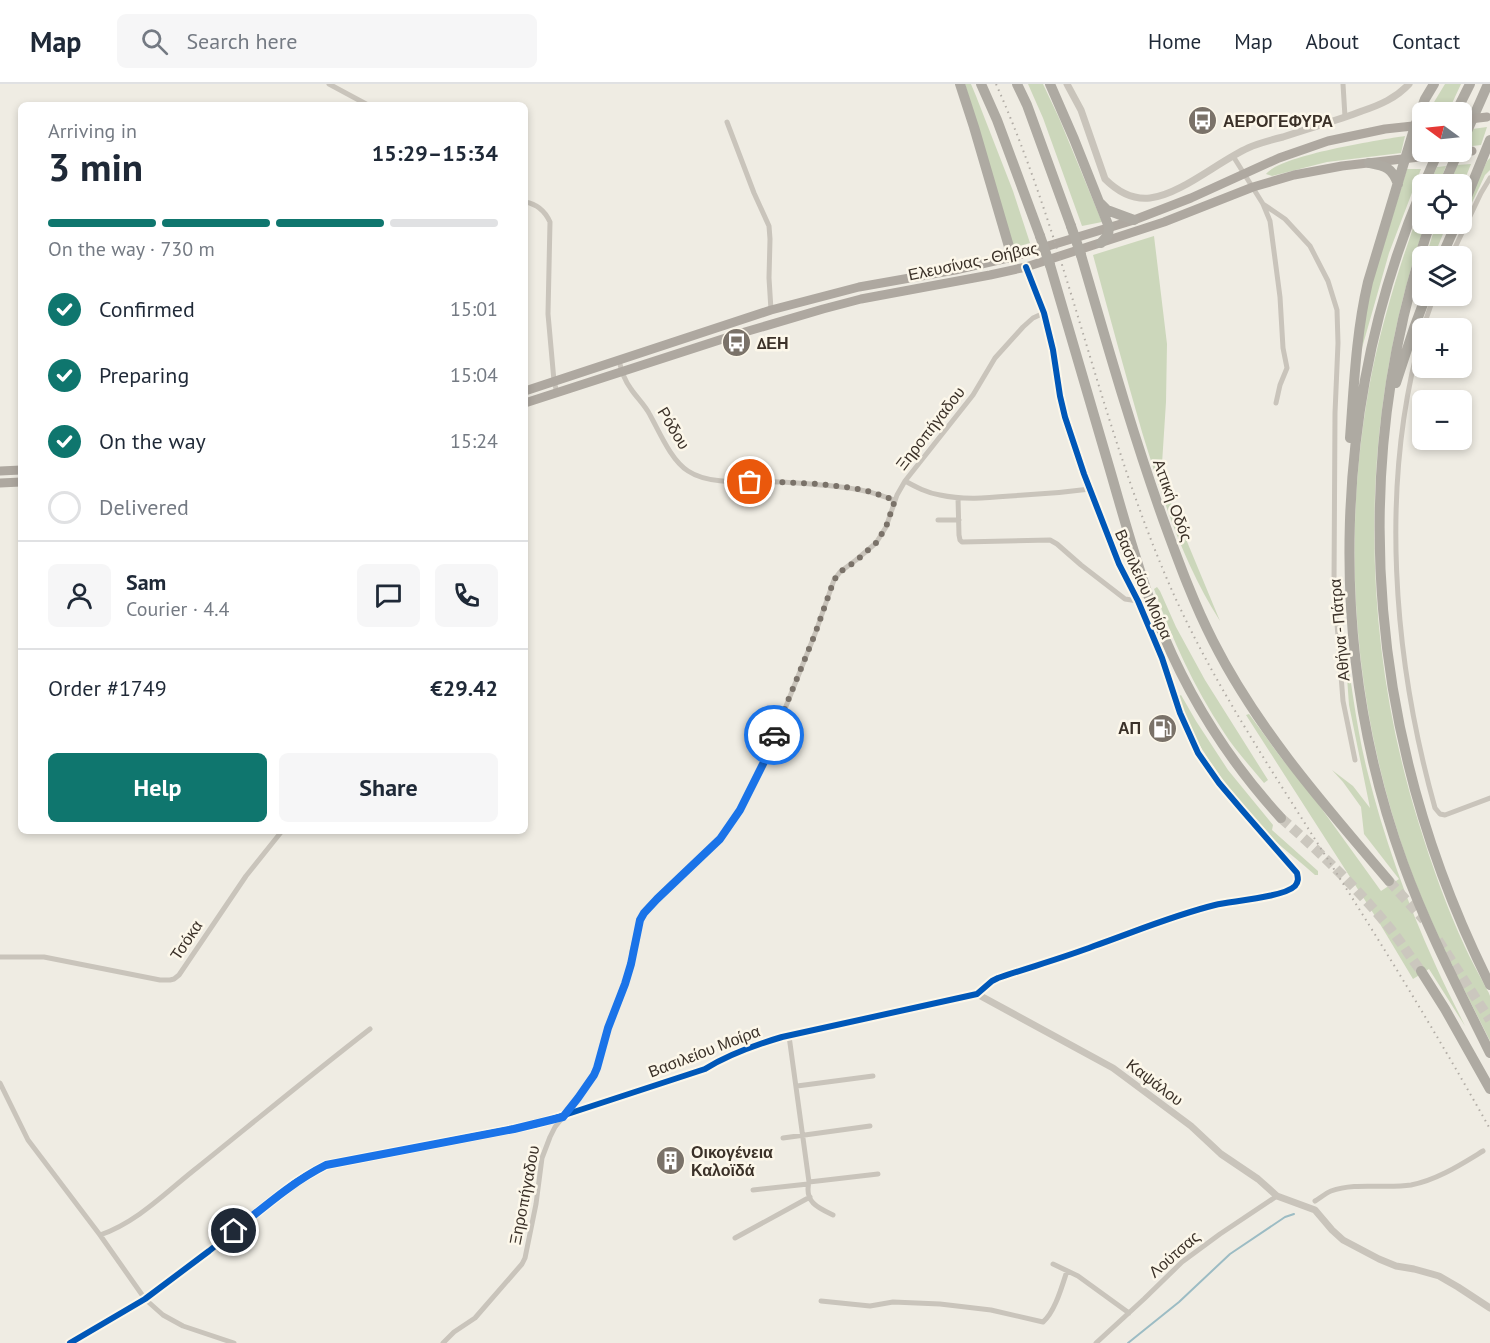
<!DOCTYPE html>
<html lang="en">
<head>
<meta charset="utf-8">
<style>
  :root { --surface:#fff; --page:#f6f6f7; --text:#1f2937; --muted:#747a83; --line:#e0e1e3; --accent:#0f766e }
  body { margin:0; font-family:"PT Sans",sans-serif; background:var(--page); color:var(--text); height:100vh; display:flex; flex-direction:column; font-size:22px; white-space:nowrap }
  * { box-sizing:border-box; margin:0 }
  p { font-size:20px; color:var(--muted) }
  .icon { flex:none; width:33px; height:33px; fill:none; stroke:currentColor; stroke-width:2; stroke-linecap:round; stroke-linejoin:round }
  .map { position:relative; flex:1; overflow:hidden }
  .side { position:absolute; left:18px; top:18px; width:510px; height:732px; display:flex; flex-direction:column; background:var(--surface); border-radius:9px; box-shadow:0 3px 9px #0003 }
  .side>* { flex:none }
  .needle { width:39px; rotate:285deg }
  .tools { position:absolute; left:1412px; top:18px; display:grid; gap:12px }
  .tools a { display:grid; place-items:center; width:60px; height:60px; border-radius:9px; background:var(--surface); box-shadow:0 3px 9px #0003; font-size:30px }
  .pin { position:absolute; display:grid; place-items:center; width:51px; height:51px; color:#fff; margin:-26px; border:3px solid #fff; border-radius:50%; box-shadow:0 2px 6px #0007 }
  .courier { position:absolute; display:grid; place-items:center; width:60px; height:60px; margin:-30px; border:4px solid #1a73e8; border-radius:50%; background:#fff; color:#222; box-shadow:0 2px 8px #0007 }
  .summary em { font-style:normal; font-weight:600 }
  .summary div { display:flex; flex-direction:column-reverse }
  .summary { display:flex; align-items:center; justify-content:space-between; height:102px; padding:0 30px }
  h1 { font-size:39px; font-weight:600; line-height:45px }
  .bar { display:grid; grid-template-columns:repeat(4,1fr); gap:9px 6px; align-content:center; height:72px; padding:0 30px }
  .bar i { height:8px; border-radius:4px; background:var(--line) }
  .bar .active { background:var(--accent) }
  .bar p { grid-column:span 4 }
  .line { display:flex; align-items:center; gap:15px; padding:0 30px; border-top:2px solid var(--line) }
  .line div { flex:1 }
  .round { display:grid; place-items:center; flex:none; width:63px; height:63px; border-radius:9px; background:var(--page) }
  ol { padding:0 30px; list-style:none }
  li { display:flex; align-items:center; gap:18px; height:66px }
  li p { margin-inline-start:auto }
  li .icon { padding:6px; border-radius:50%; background:var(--accent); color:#fff; stroke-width:4 }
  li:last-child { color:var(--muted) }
  li i { width:33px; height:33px; border:3px solid var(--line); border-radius:50% }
  .cta { display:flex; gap:12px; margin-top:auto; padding:12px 30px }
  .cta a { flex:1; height:69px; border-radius:9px; background:var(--accent); color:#fff; font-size:24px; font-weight:600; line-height:69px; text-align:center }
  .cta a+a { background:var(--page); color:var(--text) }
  header { display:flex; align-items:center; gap:36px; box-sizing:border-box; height:84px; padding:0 30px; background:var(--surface); border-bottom:2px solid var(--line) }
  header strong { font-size:28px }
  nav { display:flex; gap:33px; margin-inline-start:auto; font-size:21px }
  .search { width:420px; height:54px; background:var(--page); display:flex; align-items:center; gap:15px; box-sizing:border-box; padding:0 21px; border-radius:9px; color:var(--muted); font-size:22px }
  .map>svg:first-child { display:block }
  .green { fill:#ccd7bb }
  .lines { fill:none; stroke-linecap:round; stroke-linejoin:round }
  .stream { stroke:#9cbcc4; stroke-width:2 }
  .motorway-tunnel { stroke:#cbc7be; stroke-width:10; stroke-dasharray:10 5; stroke-linecap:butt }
  .minor { stroke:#c9c4bb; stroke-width:5 }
  .tertiary { stroke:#c9c4bb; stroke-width:7 }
  .primary { stroke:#aea8a0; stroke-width:9 }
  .motorway { stroke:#aeaaa2; stroke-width:10 }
  .rail { stroke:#b1aca5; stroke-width:2; stroke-dasharray:1.5 4.5; stroke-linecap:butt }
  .primary-bridge { stroke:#aea8a0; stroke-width:9 }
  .motorway-bridge { stroke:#aeaaa2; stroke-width:10 }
  .cycleway-casing { stroke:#fcf7ea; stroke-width:10 }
  .cycleway { stroke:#0057b8; stroke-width:6 }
  .done { stroke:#7a7269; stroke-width:6; stroke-dasharray:0 10.8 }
  .route { stroke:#1a73e8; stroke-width:8 }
  .labels { text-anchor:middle; stroke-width:5; stroke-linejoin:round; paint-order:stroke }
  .poi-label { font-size:16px; font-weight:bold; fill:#3b3128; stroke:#fcf7ea; text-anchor:start }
  .street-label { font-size:16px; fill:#3b3128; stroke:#fcf7ea }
</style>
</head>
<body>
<header>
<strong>Map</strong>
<div class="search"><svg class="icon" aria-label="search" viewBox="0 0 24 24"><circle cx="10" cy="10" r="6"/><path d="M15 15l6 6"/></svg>Search here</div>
<nav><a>Home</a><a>Map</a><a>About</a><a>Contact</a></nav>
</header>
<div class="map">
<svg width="1490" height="1259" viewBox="0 0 1490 1259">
  <rect width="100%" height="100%" fill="#efece3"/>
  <path class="green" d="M965,0H971L976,12L1013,107L1030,159L1013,164Z
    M1028,0H1043L1059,34L1102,138L1082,142L1043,34Z
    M1445,0H1461L1448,28H1428Z
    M1487,43L1481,61L1464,63L1472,45Z
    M1405,52L1401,69L1327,78L1272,92L1266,90C1281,71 1379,56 1405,52Z
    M1490,74V86L1485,91L1480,102L1448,168L1461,140V134L1487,77Z
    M1471,80L1461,105V100H1450L1457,81Z
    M1446,82L1439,100H1429L1437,83Z
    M1407,85H1421L1389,169L1362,264L1365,222Z
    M1422,119V140H1425C1359,333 1358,546 1419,740C1432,782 1447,824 1465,863C1471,876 1477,887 1484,900C1485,903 1489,908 1490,912C1490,921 1490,946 1490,957C1460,897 1429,838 1407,776C1352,620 1340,450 1372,288C1384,230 1402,174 1422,119Z
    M1436,140H1447L1434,172H1426Z
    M1154,152L1167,260L1166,318L1161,395L1220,537C1183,479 1162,413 1142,348C1125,289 1109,230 1093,171Z
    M1157,503L1160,507L1176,543L1205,596L1268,696L1264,699C1250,682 1235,666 1223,647C1194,603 1172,555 1154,505Z
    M1344,551C1351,596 1356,642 1367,686C1383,751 1407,819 1435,880C1444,901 1455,921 1465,942L1429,885L1413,895L1377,835L1246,631L1249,630L1282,675L1311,710L1381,807L1399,795L1364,750L1361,723L1343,698L1332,686L1353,702L1370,724L1349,621Z
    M1181,611L1196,637L1228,686L1273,741L1272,746L1318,787V791H1315C1298,776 1279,762 1263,745C1240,720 1180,644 1179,612Z"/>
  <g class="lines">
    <path class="stream" d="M1128,1259L1179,1218L1230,1170L1285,1133L1294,1130"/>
    <path class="motorway-tunnel" d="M1281,734C1320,768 1356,803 1388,842C1400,856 1410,873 1421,887
      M1389,797L1424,836
      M1438,856L1490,936"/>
    <path class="minor" d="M329,0L368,21
      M1343,0L1345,33
      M727,38L754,109L769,142L770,155L769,194L771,226
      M1233,72L1263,120L1270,137L1280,213L1283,264L1287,284L1280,301L1276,319
      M525,118C537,120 545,127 550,138L548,230L554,297L557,309
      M1263,120L1285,135L1310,162L1328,197L1337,226L1338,259L1335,329L1334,501L1343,617L1355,676
      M1451,172L1481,109L1490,94
      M1423,244L1434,212
      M1422,249C1379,400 1393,574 1435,724L1440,730L1445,731L1490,714
      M619,276C621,286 625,297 631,305C637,314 645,321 650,331C660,349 671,376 688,387C712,403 755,396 783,398C810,400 838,401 865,407C875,409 885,413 895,416
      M905,397C916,403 927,409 940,411C967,417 996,413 1024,411C1046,410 1068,408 1090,405
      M958,414L959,451L960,456L962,458L1050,456L1057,460L1081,481L1125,515L1138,517
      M938,436H959
      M0,873H44L160,896H170L174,895L179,891L246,792L282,747
      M977,910L992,897L998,894C1030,883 1063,874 1094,862C1124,851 1154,837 1185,829C1203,824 1220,820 1239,817C1254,814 1279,812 1292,804C1300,799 1299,791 1294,785L1242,726L1219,699L1198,669L1180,629L1162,574L1138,517L1119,480L1084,390L1065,333L1060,312L1053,266L1044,229L1026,183
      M789,952L809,1098C804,1118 818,1124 833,1131
      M0,999L28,1056L100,1151L145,1215L163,1231L183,1242L234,1259
      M797,1002L873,992
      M783,1054L870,1042
      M809,1098L878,1090
      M753,1106L808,1100
      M1315,1117C1320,1114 1326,1109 1331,1107C1356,1098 1385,1105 1411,1101C1437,1096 1460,1081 1483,1067
      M100,1151C138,1138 167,1107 198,1083C255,1037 312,990 370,945
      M735,1154L810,1113
      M1053,1180L1078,1192L1129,1229
      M821,1217L870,1222L893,1218L940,1220L991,1226L1043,1238C1055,1228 1062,1202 1067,1187
      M443,1259L454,1248L475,1234L522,1180L525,1174L536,1120L542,1074L550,1053L555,1043L578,1014L594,991L597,984L611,935L620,916L625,900L631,880L632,867L640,836L644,829L657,815L720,755L740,726L764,677L815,550L834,496L840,488L856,476L876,459L886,443L897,411L905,397L973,311L995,274L1023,243L1033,234L1044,229
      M1096,1259L1144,1215L1182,1178L1220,1150L1277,1112"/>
    <path class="tertiary" d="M1067,0L1081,26L1105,95C1117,107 1132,116 1150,114C1180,111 1219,77 1248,64C1259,59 1271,56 1283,53C1309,44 1336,37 1362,27C1380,21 1396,14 1409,0
      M70,1259L145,1215L209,1167L293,1100L304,1093L326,1081L537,1040L705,985C729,970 755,961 782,953L977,910L1113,984L1191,1042L1221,1070L1258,1095L1277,1112L1315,1126L1332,1146L1343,1156L1379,1175L1396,1182L1414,1185L1439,1192L1458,1203L1490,1224"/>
    <path class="primary" d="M525,307L771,226L859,203L955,186L1012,173L1134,136L1191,114L1279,74L1328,57L1385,45L1422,41
      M525,319L738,250L823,225L861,215L990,191L1026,183L1164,138L1253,103L1294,91L1342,82L1428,72
      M0,387L21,386
      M0,399L21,398"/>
    <path class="motorway" d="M960,0L974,43L1012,173
      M981,0L997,36L1040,152
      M1017,0L1027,21L1071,142
      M1050,0L1074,55L1109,143L1108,151L1101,159
      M1456,28L1470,0
      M1461,61L1488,0
      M1369,79C1385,82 1392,83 1398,100
      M1424,100L1438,68
      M1444,100L1458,68
      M1422,105C1333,316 1325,563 1403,779C1427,845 1459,906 1490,969
      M1100,119L1107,126L1134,136
      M1461,127L1490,56
      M1430,140C1344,393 1371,663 1490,901
      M1081,171C1107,260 1132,348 1163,435C1178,476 1193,518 1213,557C1258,646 1325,722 1389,797
      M1442,172L1456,140
      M1050,181C1070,249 1090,318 1110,386C1124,434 1137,483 1155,530C1184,606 1227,675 1281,734
      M1396,299L1414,244L1426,212
      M1350,354C1354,301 1356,249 1368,198L1415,42L1425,15L1434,0
      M1421,887L1445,925L1490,1005"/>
    <path class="rail" d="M996,0C1068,162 1099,339 1170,502C1210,593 1265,676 1318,760C1378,854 1436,948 1490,1045"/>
    <path class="primary-bridge" d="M1461,36L1487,33
      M1428,72L1472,67"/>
    <path class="motorway-bridge" d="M1071,142L1081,171
      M1040,152L1050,181"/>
    <defs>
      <path id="cycleway" d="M70,1259L145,1215L209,1167L293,1100L304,1093L326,1081L537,1040L705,985C729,970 755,961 782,953L977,910L992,897L998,894C1030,883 1063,874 1094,862C1134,848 1174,831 1215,821C1233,817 1284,813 1295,802C1299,797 1298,794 1297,789L1242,726L1219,699L1198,669L1180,629L1162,574L1138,517L1119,480L1084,390L1065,333L1060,312L1053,266L1044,229L1026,183"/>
    </defs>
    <use href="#cycleway" class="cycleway-casing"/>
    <use href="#cycleway" class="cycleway"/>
  </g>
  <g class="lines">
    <path class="done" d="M750,398C788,398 827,399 863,406C874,408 884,413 895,416L886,443L876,459L856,477L840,488L834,496L815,550L774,651"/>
    <path class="route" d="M234,1147C263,1124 292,1098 326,1081L514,1045L563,1033L578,1014L594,991L597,984L608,944L625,900L631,880L640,836L644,829L657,815L720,755L740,726L764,678L774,651"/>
  </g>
  <defs>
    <symbol id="bus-disc" viewBox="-11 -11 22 22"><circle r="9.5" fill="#7a7269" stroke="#fcf7ea"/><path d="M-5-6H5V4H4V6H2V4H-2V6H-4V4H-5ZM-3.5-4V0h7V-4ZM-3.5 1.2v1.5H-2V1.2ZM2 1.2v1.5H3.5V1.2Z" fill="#fff"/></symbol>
    <symbol id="fuel-disc" viewBox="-11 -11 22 22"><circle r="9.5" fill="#7a7269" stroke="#fcf7ea"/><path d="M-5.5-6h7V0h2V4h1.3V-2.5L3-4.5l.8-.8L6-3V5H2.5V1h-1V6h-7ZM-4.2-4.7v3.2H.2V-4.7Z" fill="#fff"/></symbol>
    <symbol id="building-disc" viewBox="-11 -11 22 22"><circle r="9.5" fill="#7a7269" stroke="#fcf7ea"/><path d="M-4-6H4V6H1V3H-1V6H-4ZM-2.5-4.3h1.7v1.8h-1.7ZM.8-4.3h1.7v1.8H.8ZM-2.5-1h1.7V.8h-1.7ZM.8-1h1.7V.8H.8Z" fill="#fff"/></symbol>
  </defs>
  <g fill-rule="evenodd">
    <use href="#bus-disc" x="1186" y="20" width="33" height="33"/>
    <use href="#bus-disc" x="720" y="242" width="33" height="33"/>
    <use href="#fuel-disc" x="1146" y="628" width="33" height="33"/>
    <use href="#building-disc" x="654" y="1060" width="33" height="33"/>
  </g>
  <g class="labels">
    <g class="poi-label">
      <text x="1223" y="43">ΑΕΡΟΓΕΦΥΡΑ</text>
      <text x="757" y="265">ΔΕΗ</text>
      <text x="1141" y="650" text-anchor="end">ΑΠ</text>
      <text x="691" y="1074">Οικογένεια<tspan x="691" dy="18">Καλοϊδά</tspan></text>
    </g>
    <g class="street-label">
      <text transform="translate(973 177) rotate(-12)" y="6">Ελευσίνας - Θήβας</text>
      <text transform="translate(674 344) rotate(59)" y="6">Ρόδου</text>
      <text transform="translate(930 344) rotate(-52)" y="6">Ξηροπήγαδου</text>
      <text transform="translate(1173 416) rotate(70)" y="6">Αττική Οδός</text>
      <text transform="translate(1144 500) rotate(66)" y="6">Βασιλείου Μοίρα</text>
      <text transform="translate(1339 546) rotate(-95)" y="6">Αθήνα - Πάτρα</text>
      <text transform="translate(186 856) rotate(-56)" y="6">Τσόκα</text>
      <text transform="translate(704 967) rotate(-21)" y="6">Βασιλείου Μοίρα</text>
      <text transform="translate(1155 998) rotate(37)" y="6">Καψάλου</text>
      <text transform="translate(524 1111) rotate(-79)" y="6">Ξηροπήγαδου</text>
      <text transform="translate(1174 1170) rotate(-41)" y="6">Λούτσας</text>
    </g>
  </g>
</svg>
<div class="tools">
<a><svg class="needle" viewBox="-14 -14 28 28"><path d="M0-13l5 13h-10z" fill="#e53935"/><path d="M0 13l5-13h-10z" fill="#747a83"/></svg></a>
<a><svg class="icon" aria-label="locate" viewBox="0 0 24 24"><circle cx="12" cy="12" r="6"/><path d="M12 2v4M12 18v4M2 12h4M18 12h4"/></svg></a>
<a><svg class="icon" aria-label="layers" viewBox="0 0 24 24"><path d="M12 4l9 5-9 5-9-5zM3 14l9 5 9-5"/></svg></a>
<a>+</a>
<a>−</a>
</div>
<div class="pin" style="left:750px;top:398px;background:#ea580c"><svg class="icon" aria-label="bag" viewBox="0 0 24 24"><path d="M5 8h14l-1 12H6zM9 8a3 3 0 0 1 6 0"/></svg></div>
<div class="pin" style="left:234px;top:1147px;background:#1f2937"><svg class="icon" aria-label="home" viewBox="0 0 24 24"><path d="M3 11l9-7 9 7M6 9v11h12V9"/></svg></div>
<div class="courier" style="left:774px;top:651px"><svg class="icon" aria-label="car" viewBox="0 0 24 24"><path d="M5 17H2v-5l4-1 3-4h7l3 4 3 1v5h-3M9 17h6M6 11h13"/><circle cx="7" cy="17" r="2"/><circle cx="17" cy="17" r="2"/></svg></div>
<section class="side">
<div class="summary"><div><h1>3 min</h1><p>Arriving in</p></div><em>15:29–15:34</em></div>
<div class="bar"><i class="active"></i><i class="active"></i><i class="active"></i><i></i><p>On the way · 730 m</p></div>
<ol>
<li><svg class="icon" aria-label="check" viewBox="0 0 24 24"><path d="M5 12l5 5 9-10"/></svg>Confirmed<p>15:01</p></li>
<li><svg class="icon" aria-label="check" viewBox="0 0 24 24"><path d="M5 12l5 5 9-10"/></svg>Preparing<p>15:04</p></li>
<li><svg class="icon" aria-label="check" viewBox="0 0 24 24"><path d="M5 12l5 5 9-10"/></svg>On the way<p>15:24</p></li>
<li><i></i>Delivered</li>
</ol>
<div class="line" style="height:108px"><a class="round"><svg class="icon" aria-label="person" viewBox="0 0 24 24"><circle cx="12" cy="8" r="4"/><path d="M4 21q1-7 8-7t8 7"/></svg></a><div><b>Sam</b><p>Courier · 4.4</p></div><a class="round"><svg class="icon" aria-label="chat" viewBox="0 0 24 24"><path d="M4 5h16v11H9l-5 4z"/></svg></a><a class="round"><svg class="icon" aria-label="phone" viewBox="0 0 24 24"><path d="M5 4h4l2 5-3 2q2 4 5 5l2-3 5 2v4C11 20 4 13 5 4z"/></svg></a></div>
<div class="line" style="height:78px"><div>Order #1749</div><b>€29.42</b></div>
<div class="cta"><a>Help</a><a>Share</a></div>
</section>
</div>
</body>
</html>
